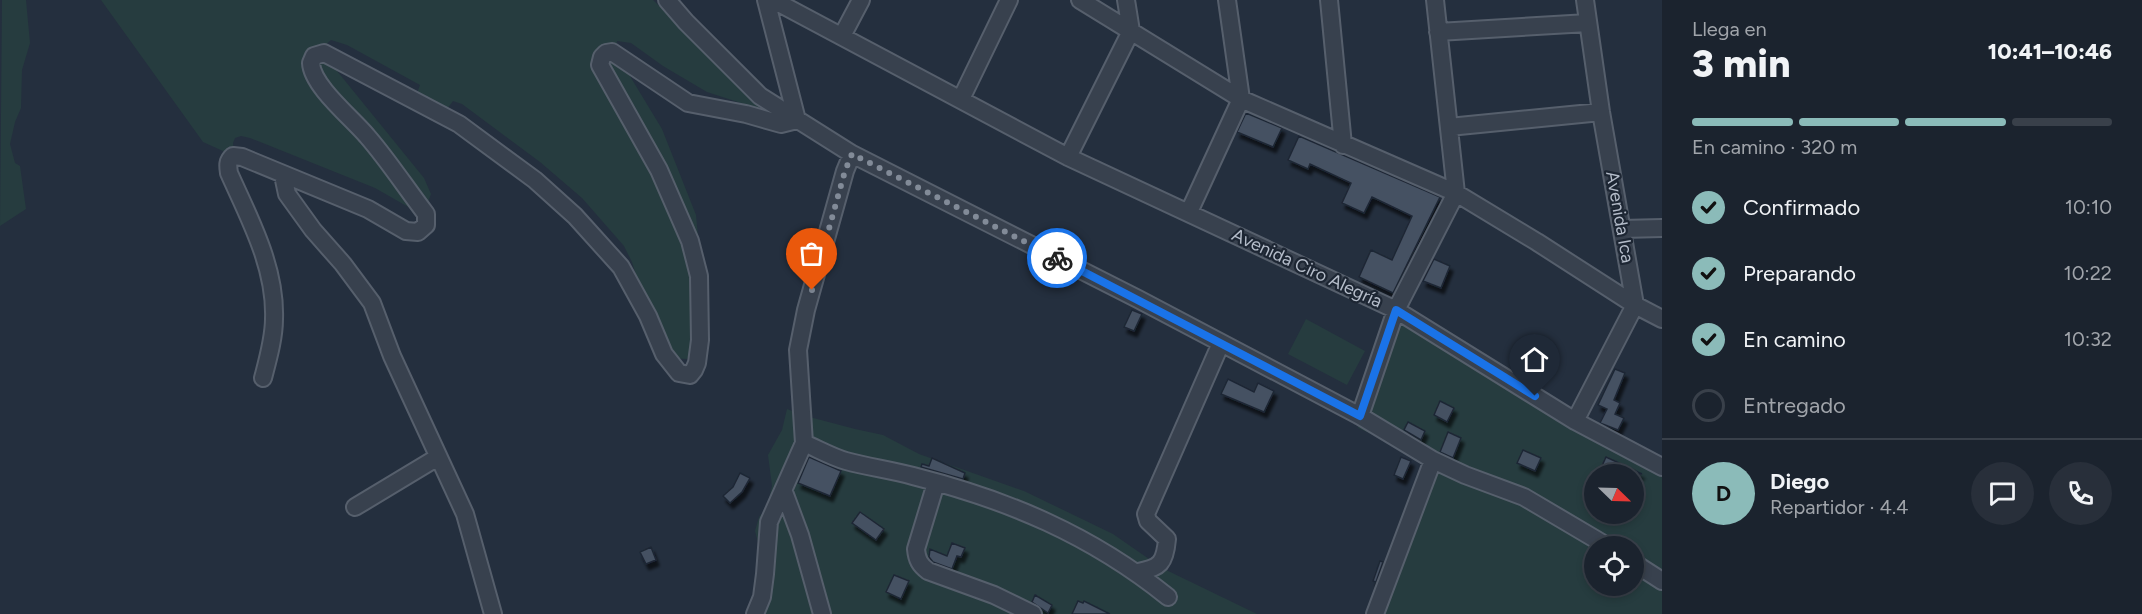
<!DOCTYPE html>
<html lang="es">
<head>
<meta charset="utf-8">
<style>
  :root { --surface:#1b232e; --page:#282f3a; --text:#f1f3f6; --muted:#a0a4aa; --line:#39404a; --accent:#8bbbb9 }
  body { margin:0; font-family:Figtree,sans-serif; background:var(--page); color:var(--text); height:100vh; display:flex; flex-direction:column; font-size:22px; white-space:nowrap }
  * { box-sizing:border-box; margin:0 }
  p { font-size:20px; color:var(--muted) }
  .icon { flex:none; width:33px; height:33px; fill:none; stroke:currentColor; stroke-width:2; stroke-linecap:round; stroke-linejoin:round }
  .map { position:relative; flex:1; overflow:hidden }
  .panel { display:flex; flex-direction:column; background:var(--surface); width:480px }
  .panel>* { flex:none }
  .needle { width:39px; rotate:113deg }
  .tools { position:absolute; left:1584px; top:464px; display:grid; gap:12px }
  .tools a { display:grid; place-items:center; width:60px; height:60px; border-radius:50%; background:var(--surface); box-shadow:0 3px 9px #0003,0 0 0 2px var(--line); font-size:30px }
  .pin { position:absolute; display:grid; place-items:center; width:51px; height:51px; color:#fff; margin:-62px -26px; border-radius:50% 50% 50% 0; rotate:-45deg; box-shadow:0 0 6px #0007 }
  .pin .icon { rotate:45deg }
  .courier { position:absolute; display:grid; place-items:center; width:60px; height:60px; margin:-30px; border:4px solid #1a73e8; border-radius:50%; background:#fff; color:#222; box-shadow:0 2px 8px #0007 }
  .summary em { font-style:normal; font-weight:800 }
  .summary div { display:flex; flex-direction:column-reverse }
  .summary { display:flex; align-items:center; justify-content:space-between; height:102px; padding:0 30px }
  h1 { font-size:39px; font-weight:800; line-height:45px }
  .bar { display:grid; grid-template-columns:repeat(4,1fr); gap:9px 6px; align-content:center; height:72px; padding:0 30px }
  .bar i { height:8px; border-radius:4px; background:var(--line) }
  .bar .selected { background:var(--accent) }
  .bar p { grid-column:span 4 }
  .line { display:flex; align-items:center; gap:15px; padding:0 30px; border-top:2px solid var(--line) }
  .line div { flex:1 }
  .round { display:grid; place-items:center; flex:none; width:63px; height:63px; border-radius:32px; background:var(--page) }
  ol { padding:0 30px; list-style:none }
  li { display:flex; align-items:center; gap:18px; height:66px }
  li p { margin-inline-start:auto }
  li .icon { padding:6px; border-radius:50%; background:var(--accent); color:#111; stroke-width:4 }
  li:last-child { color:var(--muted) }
  li i { width:33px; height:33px; border:3px solid var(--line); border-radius:50% }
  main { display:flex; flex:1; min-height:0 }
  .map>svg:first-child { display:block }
  .green { fill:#263c3f; fill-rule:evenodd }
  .building { fill:#455162; stroke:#1f2835; stroke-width:1.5; filter:url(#shadow) }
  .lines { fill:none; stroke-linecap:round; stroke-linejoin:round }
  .minor-casing { stroke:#565f6c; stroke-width:20 }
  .minor { stroke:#38414e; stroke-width:16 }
  .done { stroke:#828b98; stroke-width:6; stroke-dasharray:0 10.8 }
  .route { stroke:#1a73e8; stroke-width:8 }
  .labels { text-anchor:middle; stroke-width:4.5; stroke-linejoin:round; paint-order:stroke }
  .street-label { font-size:18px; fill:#b4bcc9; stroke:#1d2633 }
</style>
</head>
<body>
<main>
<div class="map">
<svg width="1662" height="614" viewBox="0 0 1662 614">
  <defs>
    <filter id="shadow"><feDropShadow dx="3" dy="5.5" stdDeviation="1.5" flood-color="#0009"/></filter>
  </defs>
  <rect width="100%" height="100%" fill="#242f3e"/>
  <path class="green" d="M2,0H26L30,43L22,70L21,108L15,122L10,144L15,163L20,166L26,209L0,226Z
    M101,0H653L753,96L766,121L744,104L707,92L663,66L631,43L617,41L616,53L662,129L696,215L705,310L692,352L687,359L672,358L641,291L632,262L624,246L582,198L540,162L462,104L453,101L447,109L416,96L420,85L347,45L331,40L320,50L424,178L431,194L426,208L417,212L375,188L250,138L241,136L235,138L233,143L234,156L203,142Z
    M1306,319L1365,351L1347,385L1288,354Z
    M1402,321L1662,467V614H1380L1416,513L1442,465L1358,428ZM1594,474H1634V513H1594ZM1594,546H1634V585H1594Z
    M787,409L802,415L855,429L883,435L919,454L1024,491L1113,534L1162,568L1257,614H751L762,557L755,531L759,517L767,508L772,486L768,455L782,430Z"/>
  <path class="building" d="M1246,113L1282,128L1273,147L1237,132Z
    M1299,136L1440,197L1393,293L1359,277L1371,250L1392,260L1412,216L1372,197L1364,213L1342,203L1351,183L1310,164L1308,169L1288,160Z
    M1434,259L1450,266L1441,288L1423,281Z
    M1132,310L1142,314L1134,331L1124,327Z
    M1615,369L1625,373L1614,400L1620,403L1615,414L1624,418L1618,430L1600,423L1607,409L1598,405Z
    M1228,379L1254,392L1258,383L1274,391L1264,412L1221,394Z
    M1440,401L1454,408L1447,422L1434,415Z
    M1408,422L1425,431L1421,440L1404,430Z
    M1448,432L1461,438L1453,458L1440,452Z
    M1523,450L1541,458L1535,471L1517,463Z
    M809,457L841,471L830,496L798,483Z
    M1401,457L1411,461L1403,479L1394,475Z
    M1606,457L1619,463L1642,474H1614V472L1602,466Z
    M932,458L965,473L963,479L921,467L922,464L929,466Z
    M740,473L750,478L742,492L730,503L723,496L733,487Z
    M860,512L884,529L876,540L852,523Z
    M952,543L965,548L961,557L957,556L952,569L933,562L929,557L930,549L947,556Z
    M651,547L656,560L646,564L640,552Z
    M1380,561L1383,562L1376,582L1373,581Z
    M894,575L909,581L901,599L886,592Z
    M1035,595L1052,605L1048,613L1032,602Z
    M1078,601L1083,603L1084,601L1110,614H1072Z"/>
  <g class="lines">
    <defs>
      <path id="minor" d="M667,0L686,22L760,96L852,154L1138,299L1360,416L1433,460L1465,475L1524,497L1607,546
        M773,0L1068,157L1396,310L1575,421L1662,467
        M1080,0L1241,99L1456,193L1537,242L1635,305L1662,319
        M1329,0L1343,145
        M1438,32L1588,23
        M842,36L861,0
        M961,99L1009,0
        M1449,127L1601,112
        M1068,157L1131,31L1126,0
        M283,175L287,194L313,230L343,264L372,303L392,356L465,514L493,614
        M1189,212L1241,99L1227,0
        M1622,229L1662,228
        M263,378C268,359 274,338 274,319C276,267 249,218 229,173C228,166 227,161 233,156L242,157L368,209L406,231L418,232L426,225V214C406,188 388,160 367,136C352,118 312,86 311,63L314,56L324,53L459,124L535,180L575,216L621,267L648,316L664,354L679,373L690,375L694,370L697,363L700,340L699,276L690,241L659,170L600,65L602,57L606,53L612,52L688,103L746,114L781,124L797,120L766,0
        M1360,416L1396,310L1456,193L1435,0
        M1575,421L1635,305L1601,112L1585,0
        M804,443C818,449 832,457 846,461C868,467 891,470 913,476C1008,500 1091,535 1168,597
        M936,483L916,549C917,560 920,565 928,571L994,595L1033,614
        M784,492L800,535L822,614
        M355,507L438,457
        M1634,563L1662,581
        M1138,572C1160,568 1165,563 1167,539L1148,521L1146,514L1221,343
        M755,614L762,597L765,574L769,522L804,443L798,350L806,310L845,171L852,154
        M1375,614L1433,460"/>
    </defs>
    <use href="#minor" class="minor-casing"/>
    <use href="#minor" class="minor"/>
  </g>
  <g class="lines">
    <path class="done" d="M812,290L845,171L852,154L1057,258"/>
    <path class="route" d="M1057,258L1360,416L1396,310L1535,396"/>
  </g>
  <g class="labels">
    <g class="street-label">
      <text transform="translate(1620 217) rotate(80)" y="6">Avenida Ica</text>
      <text transform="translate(1307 268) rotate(25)" y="6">Avenida Ciro Alegría</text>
    </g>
  </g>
</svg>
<div class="tools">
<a><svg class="needle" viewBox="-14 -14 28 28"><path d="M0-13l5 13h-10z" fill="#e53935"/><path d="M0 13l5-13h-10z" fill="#a0a4aa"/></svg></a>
<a><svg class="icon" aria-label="locate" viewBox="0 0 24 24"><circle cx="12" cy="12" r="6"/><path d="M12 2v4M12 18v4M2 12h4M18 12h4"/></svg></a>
</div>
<div class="pin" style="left:812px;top:290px;background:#ea580c"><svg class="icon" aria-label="bag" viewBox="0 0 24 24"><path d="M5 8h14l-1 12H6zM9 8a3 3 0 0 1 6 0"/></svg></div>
<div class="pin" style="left:1535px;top:396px;background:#1f2937"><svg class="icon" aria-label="home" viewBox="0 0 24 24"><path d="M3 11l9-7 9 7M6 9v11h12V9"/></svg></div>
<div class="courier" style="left:1057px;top:258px"><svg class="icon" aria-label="bike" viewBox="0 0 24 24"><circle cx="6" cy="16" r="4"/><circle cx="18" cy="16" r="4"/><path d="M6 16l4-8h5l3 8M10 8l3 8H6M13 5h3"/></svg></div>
</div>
<section class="panel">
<div class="summary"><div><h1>3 min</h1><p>Llega en</p></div><em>10:41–10:46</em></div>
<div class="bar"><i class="selected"></i><i class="selected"></i><i class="selected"></i><i></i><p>En camino · 320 m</p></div>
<ol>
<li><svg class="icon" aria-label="check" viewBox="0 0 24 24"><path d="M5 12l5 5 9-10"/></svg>Confirmado<p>10:10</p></li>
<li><svg class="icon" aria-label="check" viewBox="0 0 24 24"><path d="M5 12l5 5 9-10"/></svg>Preparando<p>10:22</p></li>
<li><svg class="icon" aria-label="check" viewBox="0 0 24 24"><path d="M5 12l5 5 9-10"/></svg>En camino<p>10:32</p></li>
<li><i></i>Entregado</li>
</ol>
<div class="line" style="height:108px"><b class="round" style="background:var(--accent);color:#111">D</b><div><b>Diego</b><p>Repartidor · 4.4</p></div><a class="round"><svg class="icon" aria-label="chat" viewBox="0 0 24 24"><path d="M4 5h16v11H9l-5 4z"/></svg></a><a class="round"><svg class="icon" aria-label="phone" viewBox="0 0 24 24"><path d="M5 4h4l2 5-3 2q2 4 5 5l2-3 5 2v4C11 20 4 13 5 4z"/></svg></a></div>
</section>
</main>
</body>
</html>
